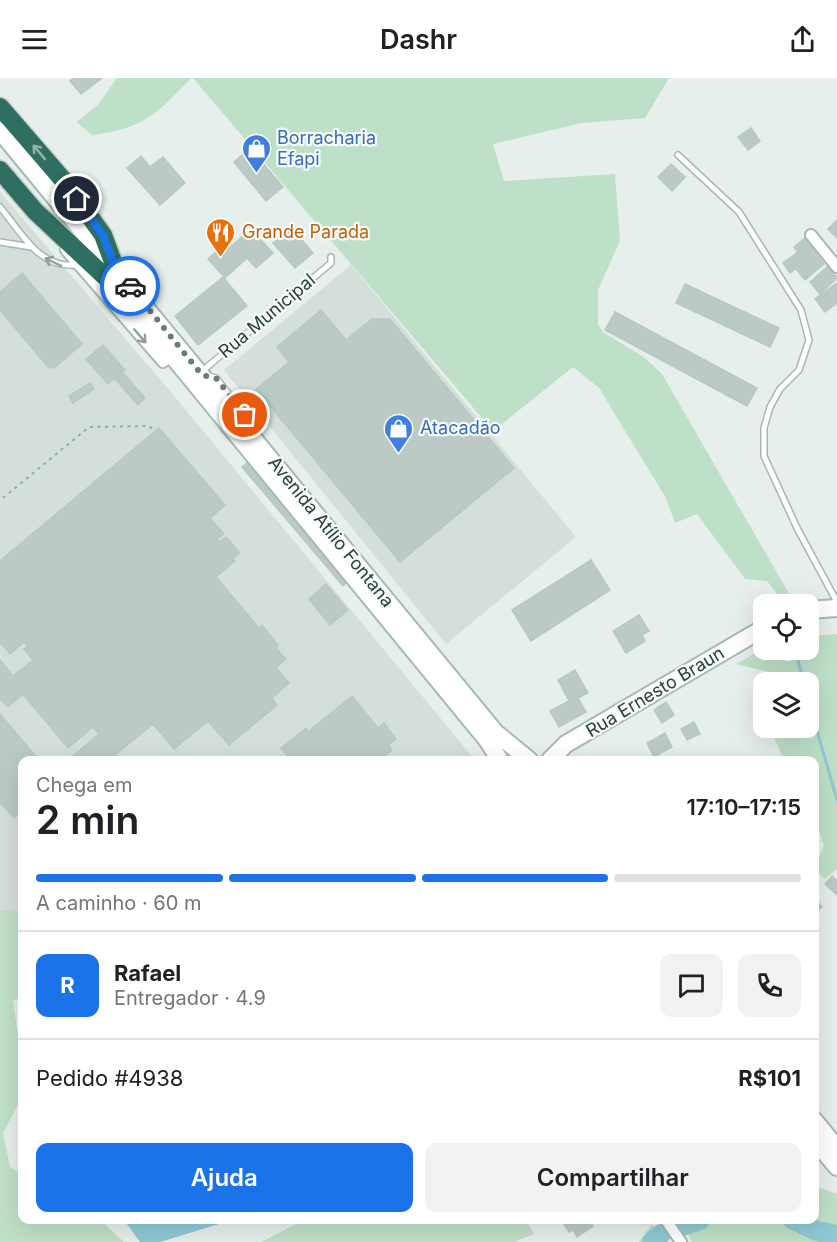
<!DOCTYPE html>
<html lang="pt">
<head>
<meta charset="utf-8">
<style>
  :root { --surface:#fff; --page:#f2f2f2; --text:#202124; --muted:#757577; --line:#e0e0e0; --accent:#1a73e8 }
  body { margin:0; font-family:Inter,sans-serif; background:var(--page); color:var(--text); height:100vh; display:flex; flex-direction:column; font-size:22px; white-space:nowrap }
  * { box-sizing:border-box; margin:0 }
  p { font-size:20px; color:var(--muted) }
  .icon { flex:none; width:33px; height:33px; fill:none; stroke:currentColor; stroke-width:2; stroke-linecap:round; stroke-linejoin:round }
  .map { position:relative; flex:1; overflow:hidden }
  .details { position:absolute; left:18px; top:678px; width:801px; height:468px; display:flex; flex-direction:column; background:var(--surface); border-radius:12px; box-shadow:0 6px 24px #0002 }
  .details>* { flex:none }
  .tools { position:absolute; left:753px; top:516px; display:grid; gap:12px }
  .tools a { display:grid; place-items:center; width:66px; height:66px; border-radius:12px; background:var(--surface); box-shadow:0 6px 24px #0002; font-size:30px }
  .pin { position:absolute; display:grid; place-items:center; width:51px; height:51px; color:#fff; margin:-26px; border:3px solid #fff; border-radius:50%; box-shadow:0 2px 6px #0007 }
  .courier { position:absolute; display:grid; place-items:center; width:60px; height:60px; margin:-30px; border:4px solid #1a73e8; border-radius:50%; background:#fff; color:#222; box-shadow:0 2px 8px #0007 }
  .head em { font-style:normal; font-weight:600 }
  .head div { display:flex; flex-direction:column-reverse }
  .head { display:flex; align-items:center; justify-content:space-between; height:102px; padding:0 18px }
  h1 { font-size:39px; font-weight:600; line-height:45px }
  .bar { display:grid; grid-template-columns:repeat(4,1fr); gap:9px 6px; align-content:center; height:72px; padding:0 18px }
  .bar i { height:8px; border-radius:4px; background:var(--line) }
  .bar .selected { background:var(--accent) }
  .bar p { grid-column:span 4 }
  .line { display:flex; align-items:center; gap:15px; padding:0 18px; border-top:2px solid var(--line) }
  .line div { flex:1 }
  .round { display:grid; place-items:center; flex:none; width:63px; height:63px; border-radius:12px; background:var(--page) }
  .button { display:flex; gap:12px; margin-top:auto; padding:12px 18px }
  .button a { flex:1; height:69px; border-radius:12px; background:var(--accent); color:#fff; font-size:24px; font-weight:600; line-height:69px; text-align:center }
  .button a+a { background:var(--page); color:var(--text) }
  header { display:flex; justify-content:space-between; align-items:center; height:78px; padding:0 18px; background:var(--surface); font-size:27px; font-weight:600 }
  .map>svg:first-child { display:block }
  .built { fill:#d4dfda }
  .green { fill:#bfe0c8 }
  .water { fill:#8ec9d4 }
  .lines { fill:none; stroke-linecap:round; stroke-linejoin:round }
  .stream { stroke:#8ec9d4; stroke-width:3 }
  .river { stroke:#8ec9d4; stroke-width:20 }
  .building { fill:#bbcac4; stroke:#b8c9c2; stroke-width:1.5 }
  .lane-casing { stroke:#a8b8b2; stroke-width:8 }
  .street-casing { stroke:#a8b8b2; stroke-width:14 }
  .secondary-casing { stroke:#a4bbb3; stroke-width:20 }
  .highway-casing { stroke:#c2cac8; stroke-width:21 }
  .path { stroke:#86b3a5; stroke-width:2; stroke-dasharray:3 4.5; stroke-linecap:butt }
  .lane { stroke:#fff; stroke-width:5 }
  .street { stroke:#fff; stroke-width:10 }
  .secondary { stroke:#fff; stroke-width:16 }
  .highway { stroke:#2f6f62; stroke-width:18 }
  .oneway { stroke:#93b5ae }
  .oneway2 { stroke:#92a09c }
  .done { stroke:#687f78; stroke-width:6; stroke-dasharray:0 10.8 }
  .route { stroke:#1a73e8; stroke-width:8 }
  .labels { text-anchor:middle; stroke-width:4.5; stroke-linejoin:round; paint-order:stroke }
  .shop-label { font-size:18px; fill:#366cbe; stroke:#f7fbf9; text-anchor:start }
  .food-label { font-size:18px; fill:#c56008; stroke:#f7fbf9; text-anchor:start }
  .street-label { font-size:18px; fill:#24423a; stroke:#f7fbf9 }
</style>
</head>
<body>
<header><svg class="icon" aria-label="menu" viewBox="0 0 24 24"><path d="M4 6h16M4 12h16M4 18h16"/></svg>Dashr<svg class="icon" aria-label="share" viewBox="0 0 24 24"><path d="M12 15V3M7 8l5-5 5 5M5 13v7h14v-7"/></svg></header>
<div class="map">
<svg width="837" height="1164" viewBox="0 0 837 1164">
  <rect width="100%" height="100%" fill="#e6efeb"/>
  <path class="built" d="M0,114L165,307L475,682H22V835L0,840Z
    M351,187L576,459L446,566L224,292Z"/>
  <path class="green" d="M117,0H191C157,36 143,51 92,57L76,44L98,27Z
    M193,0H669L645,40L581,45L493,66L504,103L615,96L620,163L598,212V247L603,254L645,280L662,296L791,519L785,526L767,503L745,501L697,436L675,445L666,420L599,310L573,289L493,353Z
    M809,555L813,558L837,556V791L825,801L815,791L824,767L815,743L814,682H784L770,650H808V604H778L772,595L736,586L754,576L790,584L797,572H808Z
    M0,832L22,834V920L13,922L19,965L20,1023L3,1055L10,1089L22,1096V1142H100L124,1164H0Z
    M815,1108L837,1116V1164H692L681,1142H814Z
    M304,1142H526L534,1156L514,1164H261Z
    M652,1146L665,1164H639Z"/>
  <path class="water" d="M124,1142H232L160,1164H140Z"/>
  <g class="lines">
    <path class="stream" d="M795,572L804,604
      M808,622L837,722"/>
    <path class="river" d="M793,1142L817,1153L837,1157
      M682,1148L700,1142
      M652,1164L661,1156"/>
  </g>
  <path class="building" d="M74,0H102L81,16L70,3Z
    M751,50L760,63L748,72L738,59Z
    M250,70L283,109L266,123L234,84Z
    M141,78L150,89L163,79L185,105L160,127L127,90Z
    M671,86L685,99L672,113L658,99Z
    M837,142V160L828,151Z
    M291,149L313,175L295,190L273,165Z
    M251,151L273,175L256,190L247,180L225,200L208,181L224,167L228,171Z
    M805,160L817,174L790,195L783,185L798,174L794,169Z
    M815,175L824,186L805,202L796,191Z
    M828,188L837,200L820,216L810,204Z
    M22,195L82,266L54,290L52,288L49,290L0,232V214Z
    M223,199L247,228L198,267L175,238Z
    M837,205V225L825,234L815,221Z
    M685,206L779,250L770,269L676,225Z
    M321,232L346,262L372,241H390L514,390L400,484L256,311L289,284L277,269Z
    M615,234L757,310L747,328L605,252Z
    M103,267L125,292L108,306L86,281Z
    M122,294L145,320L138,327L115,301Z
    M90,305L94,311L73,325L69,318Z
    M159,350L225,427L210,440L224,456L217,461L219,464L226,459L240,475L233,481L235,483L216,499L259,550L262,547L278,567L276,570L286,581L276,590L289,605L272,620L277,627L229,667L208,643L174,671L153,646L115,677L120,682H79L74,677L99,656L93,649L68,670L23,616L8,629L0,620V582L13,598L33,582L24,571L28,568L24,564L10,576L0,564V483Z
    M248,384L347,504L343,508L242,389Z
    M591,482L610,512L531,563L512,532Z
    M326,506L348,532L330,547L309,521Z
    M639,537L649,553L642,557L645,563L626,575L613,553Z
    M575,592L588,615L578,620L586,634L559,649L550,633L569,623L558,602Z
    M352,618L378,650L384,645L396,661L388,667L392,672L385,678L388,682H291L281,670L306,650L309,653Z
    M666,624L674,637L662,645L654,632Z
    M0,636L39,682H22V733L14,740L0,724Z
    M694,644L700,656L687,662L681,651Z
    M665,655L672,669L654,679L647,665Z
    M832,798L837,803V817L825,806Z
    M814,820L822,829L814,836Z
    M564,1142H596L591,1145L593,1148L577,1159L573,1152L569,1154L562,1143Z"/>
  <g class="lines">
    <defs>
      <path id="lane" d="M678,77L739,134L801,232L809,262L799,292L780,311L770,329L764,350V378L797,450L837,524
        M0,129C22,155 39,191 77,187
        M0,164L31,169
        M201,294L331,185V179
        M209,298L216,300L253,347L255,355"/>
      <path id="street" d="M811,157L837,189
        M66,172L163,284L171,278
        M666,1142L681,1164"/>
      <path id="secondary" d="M0,53L496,655L529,682
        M138,236L487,662L500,682
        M808,532L837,530
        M550,682L566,666L764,550
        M814,1042L837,1070
        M814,1062L837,1089"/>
      <path id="highway" d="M0,29L64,103L103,157L116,192
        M0,92L35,133L117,210"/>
    </defs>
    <use href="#lane" class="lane-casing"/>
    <use href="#street" class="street-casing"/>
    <use href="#secondary" class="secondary-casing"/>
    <use href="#highway" class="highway-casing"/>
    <path class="path" d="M3,420L89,349L149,348L155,353"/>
    <use href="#lane" class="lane"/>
    <use href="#street" class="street"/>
    <use href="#secondary" class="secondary"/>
    <use href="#highway" class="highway"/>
  </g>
  <defs><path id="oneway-shaft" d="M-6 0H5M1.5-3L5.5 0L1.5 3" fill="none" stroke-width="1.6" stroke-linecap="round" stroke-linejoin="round" transform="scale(1.5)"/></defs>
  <use class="oneway" href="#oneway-shaft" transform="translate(39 74) rotate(-130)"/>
  <g class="oneway2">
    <use href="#oneway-shaft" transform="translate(53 184) rotate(-154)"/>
    <use href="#oneway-shaft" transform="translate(140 258) rotate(49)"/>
  </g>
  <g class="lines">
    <path class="done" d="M130,208L202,297L216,300L245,337"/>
    <path class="route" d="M77,121L103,157L116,192L130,208"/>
  </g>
  <defs>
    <symbol id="shop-pin" viewBox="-11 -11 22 30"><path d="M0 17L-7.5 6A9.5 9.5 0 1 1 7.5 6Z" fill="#3f7fe0" stroke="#f7fbf9"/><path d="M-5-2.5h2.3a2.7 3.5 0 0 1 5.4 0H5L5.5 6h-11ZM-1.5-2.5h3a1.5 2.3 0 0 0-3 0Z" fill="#fff"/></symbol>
    <symbol id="restaurant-pin" viewBox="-11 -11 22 30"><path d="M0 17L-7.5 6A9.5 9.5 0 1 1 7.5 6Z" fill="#e8710a" stroke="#f7fbf9"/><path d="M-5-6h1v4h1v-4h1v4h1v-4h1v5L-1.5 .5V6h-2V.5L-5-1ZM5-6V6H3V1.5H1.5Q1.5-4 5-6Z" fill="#fff"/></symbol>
  </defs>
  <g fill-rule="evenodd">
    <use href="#shop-pin" x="240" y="54" width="33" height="45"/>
    <use href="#restaurant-pin" x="204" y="138" width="33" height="45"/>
    <use href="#shop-pin" x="382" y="334" width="33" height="45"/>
  </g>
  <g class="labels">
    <g class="shop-label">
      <text x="277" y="66">Borracharia<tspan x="277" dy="21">Efapi</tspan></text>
      <text x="420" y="356">Atacadão</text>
    </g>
    <g class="food-label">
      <text x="242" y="160">Grande Parada</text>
    </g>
    <g class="street-label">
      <text transform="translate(267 238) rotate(-40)" y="6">Rua Municipal</text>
      <text transform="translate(331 454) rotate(51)" y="6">Avenida Atílio Fontana</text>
      <text transform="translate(655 614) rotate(-31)" y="6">Rua Ernesto Braun</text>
    </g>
  </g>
</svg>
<div class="tools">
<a><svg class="icon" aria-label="locate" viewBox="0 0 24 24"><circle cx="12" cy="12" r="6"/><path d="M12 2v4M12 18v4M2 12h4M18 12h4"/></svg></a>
<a><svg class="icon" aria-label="layers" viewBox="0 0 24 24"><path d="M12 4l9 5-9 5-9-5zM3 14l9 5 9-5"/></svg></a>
</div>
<div class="pin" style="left:245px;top:337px;background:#ea580c"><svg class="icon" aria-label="bag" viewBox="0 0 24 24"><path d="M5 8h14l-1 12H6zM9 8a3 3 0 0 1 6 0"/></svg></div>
<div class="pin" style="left:77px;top:121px;background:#1f2937"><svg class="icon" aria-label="home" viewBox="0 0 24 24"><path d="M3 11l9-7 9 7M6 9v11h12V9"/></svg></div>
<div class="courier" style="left:130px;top:208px"><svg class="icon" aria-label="car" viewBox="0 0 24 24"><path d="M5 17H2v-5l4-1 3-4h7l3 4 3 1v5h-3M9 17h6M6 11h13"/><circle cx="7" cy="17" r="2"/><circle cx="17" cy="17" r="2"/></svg></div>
<section class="details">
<div class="head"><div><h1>2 min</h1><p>Chega em</p></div><em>17:10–17:15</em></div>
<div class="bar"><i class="selected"></i><i class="selected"></i><i class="selected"></i><i></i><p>A caminho · 60 m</p></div>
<div class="line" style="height:108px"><b class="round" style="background:var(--accent);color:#fff">R</b><div><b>Rafael</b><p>Entregador · 4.9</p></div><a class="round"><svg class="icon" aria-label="chat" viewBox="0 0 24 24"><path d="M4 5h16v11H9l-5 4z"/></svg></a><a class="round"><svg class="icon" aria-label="phone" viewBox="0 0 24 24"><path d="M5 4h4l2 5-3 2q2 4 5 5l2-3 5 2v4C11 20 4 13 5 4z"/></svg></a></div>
<div class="line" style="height:78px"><div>Pedido #4938</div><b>R$101</b></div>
<div class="button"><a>Ajuda</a><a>Compartilhar</a></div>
</section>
</div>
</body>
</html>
